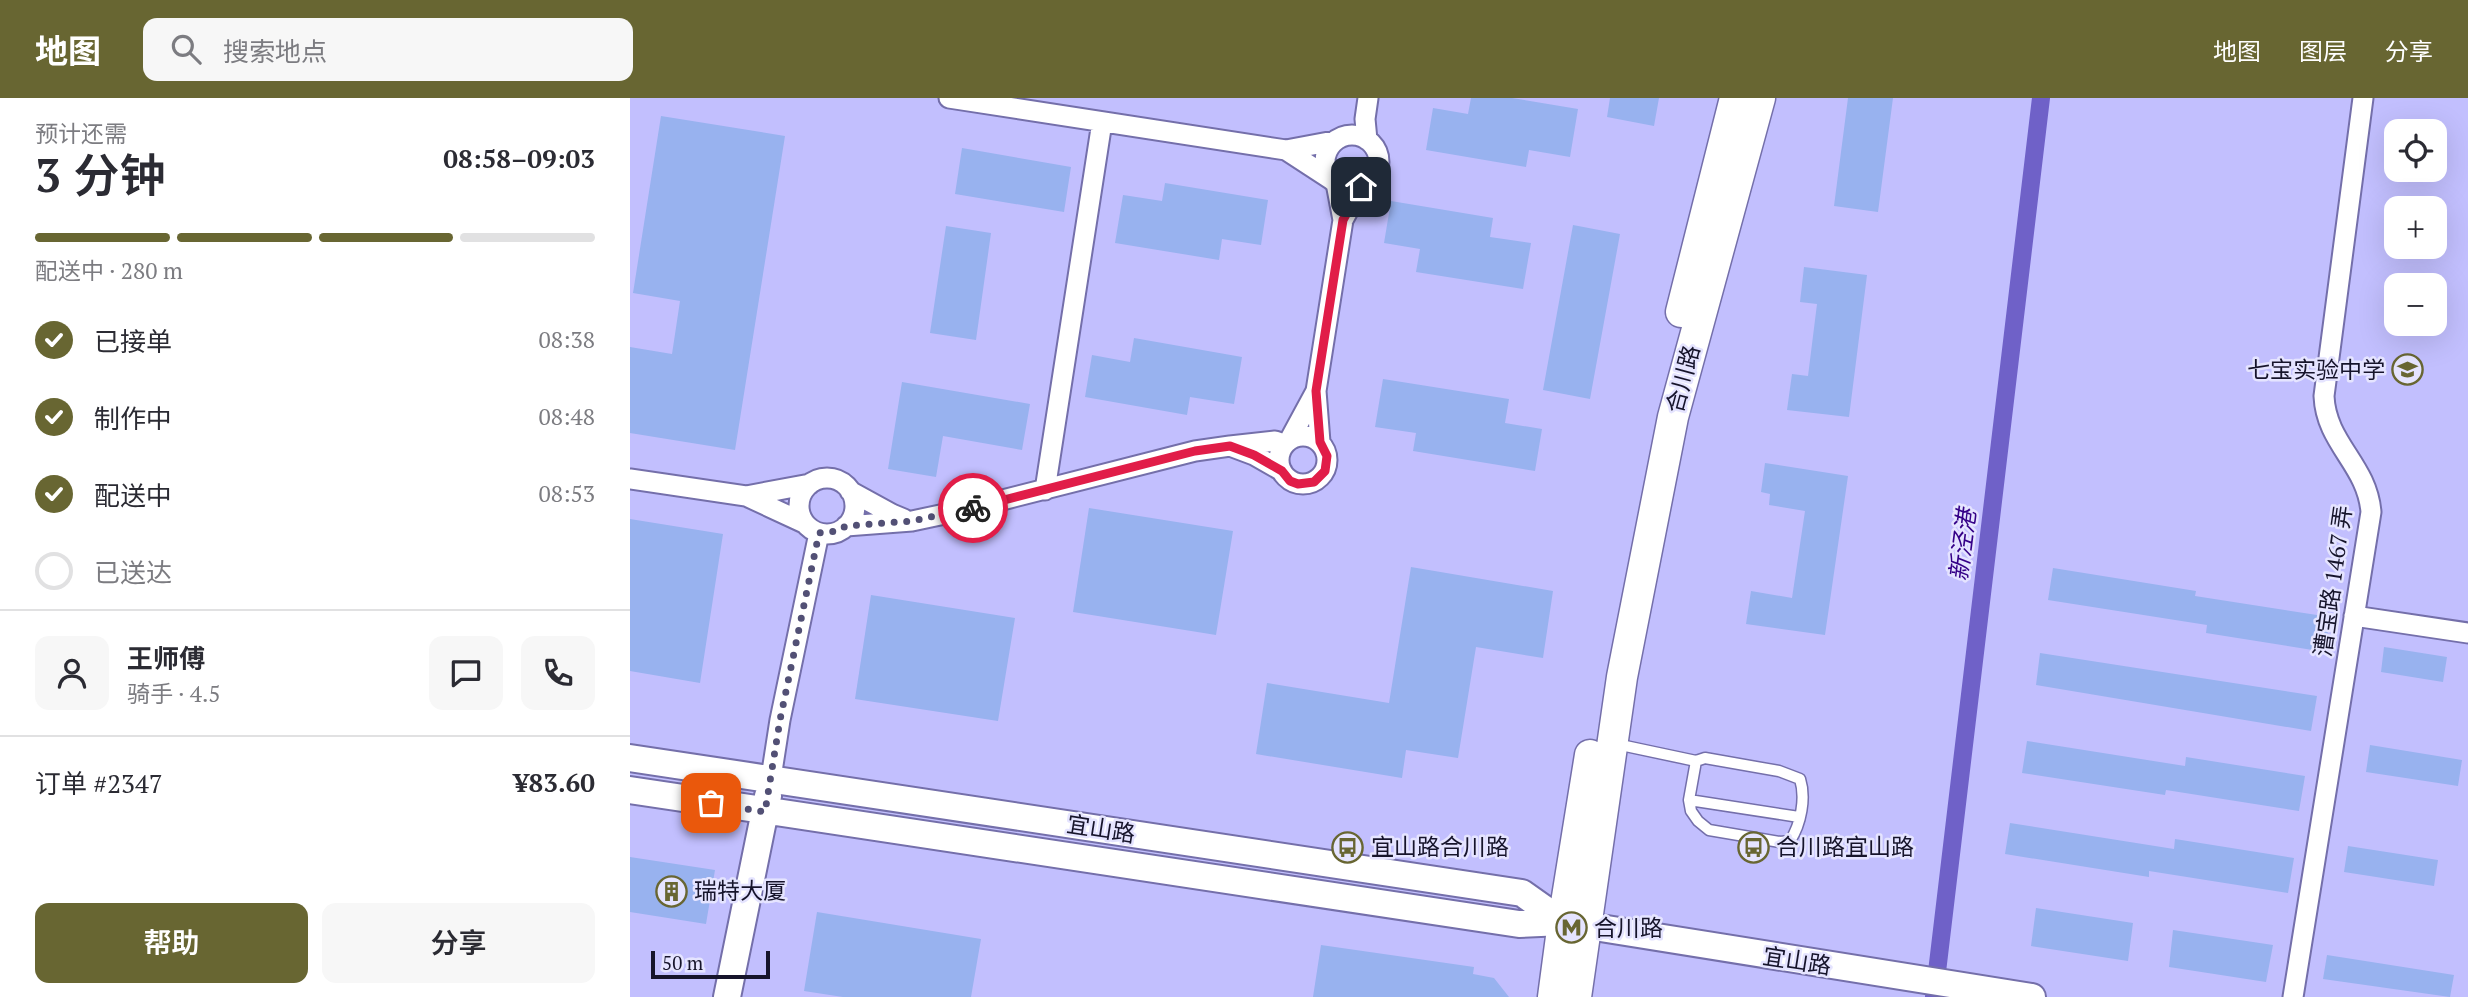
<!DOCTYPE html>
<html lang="zh">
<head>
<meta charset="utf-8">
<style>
  :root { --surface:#fff; --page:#f7f7f7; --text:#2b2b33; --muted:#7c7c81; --line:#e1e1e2; --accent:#686632 }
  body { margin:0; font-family:"PT Serif","Noto Sans SC",serif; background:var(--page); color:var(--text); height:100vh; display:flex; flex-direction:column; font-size:26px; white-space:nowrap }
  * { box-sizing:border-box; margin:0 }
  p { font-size:23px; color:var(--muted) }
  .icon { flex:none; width:38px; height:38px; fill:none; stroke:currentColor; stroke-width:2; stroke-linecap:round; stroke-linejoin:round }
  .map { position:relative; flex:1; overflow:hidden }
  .panel { display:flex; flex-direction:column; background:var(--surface); width:630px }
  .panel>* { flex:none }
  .fabs { position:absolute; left:1754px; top:21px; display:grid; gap:14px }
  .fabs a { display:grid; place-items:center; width:63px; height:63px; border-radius:14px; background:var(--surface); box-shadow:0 7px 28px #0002; font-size:35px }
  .scale { position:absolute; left:21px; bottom:18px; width:119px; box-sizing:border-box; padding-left:7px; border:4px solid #16142b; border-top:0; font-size:19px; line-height:24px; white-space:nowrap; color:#16142b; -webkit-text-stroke:5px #e5e4ff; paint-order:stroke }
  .pin { position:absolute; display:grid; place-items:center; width:60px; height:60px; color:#fff; margin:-30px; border-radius:14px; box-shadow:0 4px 10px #0006 }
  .courier { position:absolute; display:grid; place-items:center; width:70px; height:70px; margin:-35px; border:5px solid #e11d48; border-radius:50%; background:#fff; color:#222; box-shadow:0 2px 9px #0007 }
  .summary em { font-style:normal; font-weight:600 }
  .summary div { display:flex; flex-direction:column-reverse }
  .summary { display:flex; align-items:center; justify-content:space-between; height:119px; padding:0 35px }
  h1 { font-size:46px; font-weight:600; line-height:52px }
  .bar { display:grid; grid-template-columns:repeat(4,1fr); gap:10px 7px; align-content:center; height:84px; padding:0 35px }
  .bar i { height:9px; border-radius:5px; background:var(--line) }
  .bar .current { background:var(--accent) }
  .bar p { grid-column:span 4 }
  .line { display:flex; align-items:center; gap:18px; padding:0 35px; border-top:2px solid var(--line) }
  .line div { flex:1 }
  .round { display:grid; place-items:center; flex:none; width:74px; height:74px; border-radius:14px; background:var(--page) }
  ol { padding:0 35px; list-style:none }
  li { display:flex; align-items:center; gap:21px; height:77px }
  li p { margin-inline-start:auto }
  li .icon { padding:7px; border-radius:50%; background:var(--accent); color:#fff; stroke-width:4 }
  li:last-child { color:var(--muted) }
  li i { width:38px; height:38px; border:4px solid var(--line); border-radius:50% }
  .action { display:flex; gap:14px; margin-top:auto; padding:14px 35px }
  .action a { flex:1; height:80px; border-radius:14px; background:var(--accent); color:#fff; font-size:28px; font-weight:600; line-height:80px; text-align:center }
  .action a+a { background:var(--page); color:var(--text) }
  header { display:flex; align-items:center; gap:42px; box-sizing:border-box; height:98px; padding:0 35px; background:var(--accent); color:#fff }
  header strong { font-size:33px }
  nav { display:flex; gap:38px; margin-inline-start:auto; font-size:24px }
  .search { width:490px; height:63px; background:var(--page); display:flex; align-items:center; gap:18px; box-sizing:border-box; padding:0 24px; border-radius:14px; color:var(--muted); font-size:26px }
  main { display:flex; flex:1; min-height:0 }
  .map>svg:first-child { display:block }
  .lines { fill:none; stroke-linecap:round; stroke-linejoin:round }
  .canal { stroke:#6f61c8; stroke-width:18 }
  .building { fill:#98b2ef }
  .lane-casing { stroke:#746faa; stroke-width:13 }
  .street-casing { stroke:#746faa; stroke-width:23 }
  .secondary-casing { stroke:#746faa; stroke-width:30 }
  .primary-casing { stroke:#746faa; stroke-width:33 }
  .lane { stroke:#fff; stroke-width:10 }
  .street { stroke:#fff; stroke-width:19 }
  .secondary { stroke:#fff; stroke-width:26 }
  .primary { stroke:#fff; stroke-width:30 }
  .done { stroke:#525075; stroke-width:7; stroke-dasharray:0 12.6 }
  .route { stroke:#e11d48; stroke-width:9 }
  .labels { text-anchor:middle; stroke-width:5; stroke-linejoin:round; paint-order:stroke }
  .poi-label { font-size:23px; fill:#16142b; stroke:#e5e4ff; text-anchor:start }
  .street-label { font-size:23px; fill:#16142b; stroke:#e5e4ff }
  .water-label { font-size:24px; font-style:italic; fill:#340087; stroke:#e5e4ff }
</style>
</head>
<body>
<header>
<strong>地图</strong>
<div class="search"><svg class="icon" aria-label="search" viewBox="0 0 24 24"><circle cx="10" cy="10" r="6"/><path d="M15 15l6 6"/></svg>搜索地点</div>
<nav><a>地图</a><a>图层</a><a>分享</a></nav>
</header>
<main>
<section class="panel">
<div class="summary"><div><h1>3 分钟</h1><p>预计还需</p></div><em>08:58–09:03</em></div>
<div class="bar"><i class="current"></i><i class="current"></i><i class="current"></i><i></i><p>配送中 · 280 m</p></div>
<ol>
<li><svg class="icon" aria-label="check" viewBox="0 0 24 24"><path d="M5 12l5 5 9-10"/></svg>已接单<p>08:38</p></li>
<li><svg class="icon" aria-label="check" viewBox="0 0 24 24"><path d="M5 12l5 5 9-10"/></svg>制作中<p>08:48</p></li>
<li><svg class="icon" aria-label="check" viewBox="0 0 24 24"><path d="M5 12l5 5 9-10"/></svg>配送中<p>08:53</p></li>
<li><i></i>已送达</li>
</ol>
<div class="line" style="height:126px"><a class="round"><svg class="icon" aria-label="person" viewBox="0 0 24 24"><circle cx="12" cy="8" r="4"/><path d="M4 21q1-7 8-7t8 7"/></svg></a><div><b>王师傅</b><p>骑手 · 4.5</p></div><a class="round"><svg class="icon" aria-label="chat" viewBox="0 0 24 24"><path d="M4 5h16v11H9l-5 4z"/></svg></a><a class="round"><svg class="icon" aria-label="phone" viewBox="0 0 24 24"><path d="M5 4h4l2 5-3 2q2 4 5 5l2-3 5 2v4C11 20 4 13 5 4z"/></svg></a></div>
<div class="line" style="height:91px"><div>订单 #2347</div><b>¥83.60</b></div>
<div class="action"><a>帮助</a><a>分享</a></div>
</section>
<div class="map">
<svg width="1838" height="899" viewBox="0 0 1838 899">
  <rect width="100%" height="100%" fill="#c2bffe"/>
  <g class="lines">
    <path class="canal" d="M1304,899L1411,0"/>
  </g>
  <path class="building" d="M841,0H882L948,11L940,59L899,52L896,69L796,52L803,10L838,16Z
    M980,0H1029L1024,28L977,19Z
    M1218,0H1263L1248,114L1204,108Z
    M31,18L155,38L105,352L0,335V249L42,256L50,203L3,195Z
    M332,50L441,69L434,114L325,96Z
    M535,85L638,102L631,147L592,141L589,162L485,145L493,97L532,103Z
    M761,103L863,120L860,139L901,145L893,191L786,174L790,151L754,145Z
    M943,127L990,136L960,301L913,292Z
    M316,128L361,135L346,242L300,235Z
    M1174,169L1237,177L1219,319L1157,312L1162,276L1178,278L1187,206L1170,204Z
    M504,240L612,259L604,306L560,299L557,317L455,299L462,257L500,264Z
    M753,281L879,301L875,325L912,331L905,373L783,353L786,335L745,329Z
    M272,284L400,306L392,352L313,338L306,379L258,371Z
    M1135,365L1218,378L1195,537L1116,526L1121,493L1162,500L1175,413L1139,407L1140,396L1131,394Z
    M459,410L603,433L586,537L443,514Z
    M0,421L93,436L70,585L0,573Z
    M781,469L923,493L913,560L846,549L828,660L776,652L772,680L626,656L637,585L759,605Z
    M1423,470L1566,493L1565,498L1700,519L1695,554L1576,535L1577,527L1418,502Z
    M241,497L385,520L368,623L225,601Z
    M1754,549L1817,559L1813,584L1751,574Z
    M1410,555L1687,598L1681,633L1406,587Z
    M1397,643L1555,668L1556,659L1675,678L1669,713L1536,692L1535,697L1392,675Z
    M1740,647L1832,662L1828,688L1736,674Z
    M1380,725L1544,751L1545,741L1664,760L1658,795L1519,773V779L1375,756Z
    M1718,748L1808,762L1804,788L1714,774Z
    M0,759L85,772L76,826L0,814Z
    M1406,810L1503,825L1498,863L1401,848Z
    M187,814L351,841L341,899H213L174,893Z
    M1543,832L1643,847L1636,884L1539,869Z
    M691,847L844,869L843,876L864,880L879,899H683Z
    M1697,857L1824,877L1820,899L1693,881Z"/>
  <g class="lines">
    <defs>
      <path id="lane" d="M986,646L1066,663L1075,660L1149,673L1170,681C1176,700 1171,726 1160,743L1150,744L1079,732L1068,723L1061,713L1059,702L1066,663
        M1059,702L1169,719"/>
      <path id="street" d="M319,0L656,52
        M695 64a27 27 0 1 1 54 0a27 27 0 1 1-54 0Z
        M737,42L735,21L738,0
        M702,82L656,52L704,43
        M706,85L713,122L731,89
        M686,293L713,122
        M649 362a24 24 0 1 1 48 0a24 24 0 1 1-48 0Z
        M660,341L686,293L690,344
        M652,373L624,357L600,348L645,343L654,346
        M169 408a28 28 0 1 1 56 0a28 28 0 1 1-56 0Z
        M0,381L116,398
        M415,392L472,24
        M220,393L262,416L274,421
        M174,425L116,398L180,386
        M216,428L282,423L329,413L565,353L600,348
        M1724,518L1838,535
        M141,680L150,622L189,435
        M1663,899L1741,414C1737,366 1696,346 1694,298L1733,0"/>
      <path id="secondary" d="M0,660L892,795L933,824
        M0,692L889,826L933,824L1402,899
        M97,899L138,698"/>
      <path id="primary" d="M1051,214L1105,0
        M923,899L933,824L960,657
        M946,899L992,579L1043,319L1130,0"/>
    </defs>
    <use href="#lane" class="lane-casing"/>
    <use href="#street" class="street-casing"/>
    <use href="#secondary" class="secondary-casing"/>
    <use href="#primary" class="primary-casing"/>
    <use href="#lane" class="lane"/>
    <use href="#street" class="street"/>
    <use href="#secondary" class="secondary"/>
    <use href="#primary" class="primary"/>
  </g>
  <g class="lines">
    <path class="done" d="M81,705L135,714L150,622L189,435L208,433L216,428L282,423L343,410"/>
    <path class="route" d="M343,410L565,353L600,348L624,357L652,373L660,383L668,386L684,384L695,373L697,358L690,344L686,293L713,122L731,89"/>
  </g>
  <defs>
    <symbol id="school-ring" viewBox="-11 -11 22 22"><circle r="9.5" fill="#e5e4ff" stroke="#686632" stroke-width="1.5"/><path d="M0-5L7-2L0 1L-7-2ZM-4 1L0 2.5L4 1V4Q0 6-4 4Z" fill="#686632"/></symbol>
    <symbol id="bus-ring" viewBox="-11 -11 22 22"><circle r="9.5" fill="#e5e4ff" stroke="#686632" stroke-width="1.5"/><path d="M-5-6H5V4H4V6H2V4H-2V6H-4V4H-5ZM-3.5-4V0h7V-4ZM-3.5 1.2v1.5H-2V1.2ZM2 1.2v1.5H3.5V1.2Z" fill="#686632"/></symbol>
    <symbol id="building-ring" viewBox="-11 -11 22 22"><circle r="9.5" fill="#e5e4ff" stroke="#686632" stroke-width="1.5"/><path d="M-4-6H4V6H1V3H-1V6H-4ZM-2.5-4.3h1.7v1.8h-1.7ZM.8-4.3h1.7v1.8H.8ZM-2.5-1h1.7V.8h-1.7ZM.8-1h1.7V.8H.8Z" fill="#686632"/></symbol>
    <symbol id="metro-ring" viewBox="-11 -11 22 22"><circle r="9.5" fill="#e5e4ff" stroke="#686632" stroke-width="1.5"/><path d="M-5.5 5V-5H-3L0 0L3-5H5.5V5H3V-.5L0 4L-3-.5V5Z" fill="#686632"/></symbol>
  </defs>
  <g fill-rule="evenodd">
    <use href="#school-ring" x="1760" y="254" width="35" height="35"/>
    <use href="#bus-ring" x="700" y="732" width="35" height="35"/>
    <use href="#bus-ring" x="1106" y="732" width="35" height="35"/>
    <use href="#building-ring" x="24" y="776" width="35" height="35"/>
    <use href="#metro-ring" x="924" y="812" width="35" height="35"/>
  </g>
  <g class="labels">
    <g class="poi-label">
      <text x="1755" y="280" text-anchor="end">七宝实验中学</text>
      <text x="741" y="757">宜山路合川路</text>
      <text x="1146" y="757">合川路宜山路</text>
      <text x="64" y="801">瑞特大厦</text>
      <text x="964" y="838">合川路</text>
    </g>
    <g class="street-label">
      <text transform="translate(1053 281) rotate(-75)" y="8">合川路</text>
      <text transform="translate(1703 483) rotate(-82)" y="8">漕宝路 1467 弄</text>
      <text transform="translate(471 731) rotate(9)" y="8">宜山路</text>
      <text transform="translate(1167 863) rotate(9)" y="8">宜山路</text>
    </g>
    <g class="water-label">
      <text transform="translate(1333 447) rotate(-83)" y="8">新泾港</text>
    </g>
  </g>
</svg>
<div class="fabs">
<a><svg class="icon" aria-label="locate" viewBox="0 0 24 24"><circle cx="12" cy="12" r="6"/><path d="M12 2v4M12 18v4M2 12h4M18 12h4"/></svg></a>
<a>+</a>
<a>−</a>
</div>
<div class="scale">50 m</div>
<div class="pin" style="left:81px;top:705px;background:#ea580c"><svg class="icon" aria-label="bag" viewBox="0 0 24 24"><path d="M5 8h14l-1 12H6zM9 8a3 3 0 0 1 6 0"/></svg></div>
<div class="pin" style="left:731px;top:89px;background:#1f2937"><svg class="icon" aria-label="home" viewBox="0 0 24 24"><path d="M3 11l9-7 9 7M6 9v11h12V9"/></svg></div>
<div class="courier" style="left:343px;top:410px"><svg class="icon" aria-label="bike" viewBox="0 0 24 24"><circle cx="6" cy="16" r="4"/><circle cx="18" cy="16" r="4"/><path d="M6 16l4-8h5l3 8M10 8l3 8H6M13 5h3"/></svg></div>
</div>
</main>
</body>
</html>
